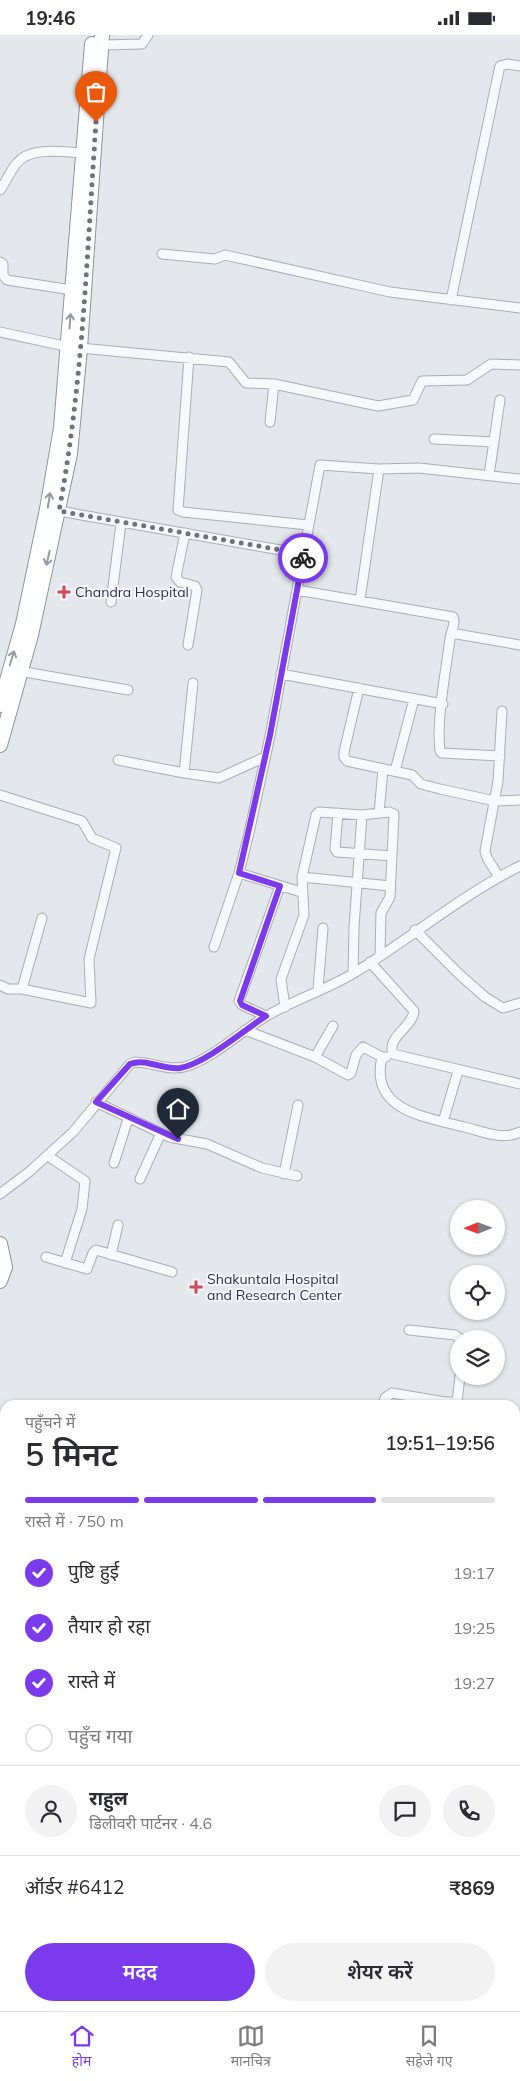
<!DOCTYPE html>
<html lang="hi">
<head>
<meta charset="utf-8">
<style>
  :root { --surface:#fff; --page:#f2f2f3; --text:#2b2b33; --muted:#7c7c81; --line:#e1e1e2; --accent:#7c3aed }
  body { margin:0; font-family:Mulish,"Noto Sans Devanagari",sans-serif; background:var(--page); color:var(--text); height:100vh; display:flex; flex-direction:column; font-size:19px; white-space:nowrap }
  * { box-sizing:border-box; margin:0 }
  p { font-size:16px; color:var(--muted) }
  .icon { flex:none; width:28px; height:28px; fill:none; stroke:currentColor; stroke-width:2; stroke-linecap:round; stroke-linejoin:round }
  .map { position:relative; flex:1; overflow:hidden }
  .details { position:absolute; left:0px; top:1365px; width:520px; height:611px; display:flex; flex-direction:column; background:var(--surface); border-radius:15px 15px 0 0; box-shadow:0 1px 4px #0004 }
  .details>* { flex:none }
  .needle { width:32px; rotate:269deg }
  .buttons { position:absolute; left:450px; top:1165px; display:grid; gap:10px }
  .buttons a { display:grid; place-items:center; width:55px; height:55px; border-radius:50%; background:var(--surface); box-shadow:0 1px 4px #0004; font-size:25px }
  .pin { position:absolute; display:grid; place-items:center; width:42px; height:42px; color:#fff; margin:-51px -21px; border-radius:50% 50% 50% 0; rotate:-45deg; box-shadow:0 0 5px #0007 }
  .pin .icon { rotate:45deg }
  .courier { position:absolute; display:grid; place-items:center; width:50px; height:50px; margin:-25px; border:4px solid #7c3aed; border-radius:50%; background:#fff; color:#222; box-shadow:0 1px 6px #0007 }
  .head em { font-style:normal; font-weight:600 }
  .head div { display:flex; flex-direction:column-reverse }
  .head { display:flex; align-items:center; justify-content:space-between; height:85px; padding:0 25px }
  h1 { font-size:32px; font-weight:600; line-height:38px }
  .bar { display:grid; grid-template-columns:repeat(4,1fr); gap:8px 5px; align-content:center; height:60px; padding:0 25px }
  .bar i { height:6px; border-radius:4px; background:var(--line) }
  .bar .selected { background:var(--accent) }
  .bar p { grid-column:span 4 }
  .line { display:flex; align-items:center; gap:12px; padding:0 25px; border-top:1px solid var(--line) }
  .line div { flex:1 }
  .round { display:grid; place-items:center; flex:none; width:52px; height:52px; border-radius:26px; background:var(--page) }
  ol { padding:0 25px; list-style:none }
  li { display:flex; align-items:center; gap:15px; height:55px }
  li p { margin-inline-start:auto }
  li .icon { padding:5px; border-radius:50%; background:var(--accent); color:#fff; stroke-width:4 }
  li:last-child { color:var(--muted) }
  li i { width:28px; height:28px; border:2px solid var(--line); border-radius:50% }
  .cta { display:flex; gap:10px; margin-top:auto; padding:10px 25px }
  .cta a { flex:1; height:58px; border-radius:30px; background:var(--accent); color:#fff; font-size:20px; font-weight:600; line-height:58px; text-align:center }
  .cta a+a { background:var(--page); color:var(--text) }
  .status { display:flex; justify-content:space-between; align-items:center; height:35px; padding:0 25px; background:var(--surface); direction:ltr }
  .status svg { height:14px; fill:currentColor }
  .dock { display:flex; justify-content:space-around; align-items:center; height:70px; border-top:1px solid var(--line); background:var(--surface); font-size:14px; color:var(--muted) }
  .dock a { display:grid; justify-items:center; gap:2px }
  .dock .selected { color:var(--accent) }
  .map>svg:first-child { display:block }
  .lines { fill:none; stroke-linecap:round; stroke-linejoin:round }
  .minor-casing { stroke:#a9aeb7; stroke-width:11 }
  .trunk-casing { stroke:#8b94a3; stroke-width:16 }
  .minor { stroke:#f7f8fa; stroke-width:9 }
  .trunk { stroke:#fff; stroke-width:14 }
  .oneway { stroke:#959aa2 }
  .done { stroke:#6c737f; stroke-width:5; stroke-dasharray:0 9 }
  .route { stroke:#7c3aed; stroke-width:6 }
  .poi-dot { fill:#d1495b; stroke:#f4f6f9; stroke-width:2 }
  .labels { text-anchor:middle; stroke-width:4; stroke-linejoin:round; paint-order:stroke }
  .poi-label { font-size:14px; fill:#2b3445; stroke:#f4f6f9; text-anchor:start }
</style>
</head>
<body>
<div class="status"><b>19:46</b><svg viewBox="0 0 49 12"><path d="M0 12V9h3v3zM5 12V6h3v6zM10 12V3h3v9zM15 12V0h3v12zM26 1h20v11H26zM47 4h2v5h-2z"/></svg></div>
<div class="map">
<svg width="520" height="1976" viewBox="0 0 520 1976">
  <rect width="100%" height="100%" fill="#e4e7ec"/>
  <g class="lines">
    <defs>
      <path id="minor" d="M102,10L142,9L148,0
        M0,155C6,147 10,136 17,128C31,111 63,117 82,118
        M162,219L215,224L225,220L390,257L520,273
        M0,227L3,229V240L7,245L72,255
        M451,265L499,35L500,31L507,29L520,31
        M0,297L69,312
        M80,313L229,327L246,348L274,349L270,387
        M189,322L178,475L183,477L308,490
        M274,349L378,371L413,365L422,346L467,345L491,329L520,330
        M434,404L494,407
        M489,440L500,365
        M59,476L303,519
        M185,498L176,542L180,547L195,551L197,555L188,610
        M297,555L453,582C456,588 451,597 450,604C446,634 436,687 440,716L442,718L500,721
        M360,565L379,434
        M111,567L121,488
        M451,598L520,610
        M19,636L128,655
        M281,639L443,669
        M359,653L344,717V722L347,726L412,740L421,749L440,754L495,766L520,765
        M118,725L184,738L219,743L265,722
        M395,736L414,664
        M184,738L193,648
        M0,760L82,786L92,803L116,813L89,924L91,968L22,954
        M338,778L335,814L337,817L392,821
        M379,778L383,734
        M239,838L301,857
        M302,842L390,851
        M499,842L487,823L485,816L498,746L502,676
        M415,895L460,940L485,962L503,973L520,968
        M214,912L239,838L249,798L270,701L320,430L379,434L419,433L520,444
        M370,927L414,976C413,992 386,1002 393,1019L520,1049
        M353,938L354,892L362,780
        M0,950L8,954H22L42,883
        M318,954L323,893
        M285,972L281,944L304,880L302,842L316,780L319,777L362,780L389,777L394,779L390,862L381,878L380,920
        M266,981L242,970L239,966L280,851
        M245,995L315,1022L348,1040L351,1038L356,1020L363,1012L382,1022H386
        M315,1022L333,991
        M382,1022C369,1076 426,1082 464,1092C482,1096 502,1106 520,1097
        M96,1067L169,1102L207,1109L262,1133L297,1141
        M443,1087L458,1036
        M48,1121L85,1146L82,1174L65,1228
        M114,1128L128,1084
        M284,1139L298,1070
        M140,1144L161,1098
        M0,1159L29,1137L73,1097L130,1029L135,1027C152,1027 168,1036 184,1032C211,1025 240,997 265,982C293,965 326,955 354,938C410,904 460,861 520,831
        M111,1220L118,1190
        M46,1222L87,1234L93,1218L96,1215L172,1237
        M409,1295L455,1300L460,1304
        M383,1370L385,1363L392,1358L445,1367H457L460,1341
        M515,1408L520,1409
        M0,1445L5,1446
        M0,1510L5,1489
        M0,1544L5,1547
        M0,1646L5,1647
        M515,1714L520,1722
        M515,1785L520,1786
        M515,1836L520,1840
        M0,1955L5,1956
        M81,1971L102,1976
        M135,1976L136,1971
        M352,1976L355,1971"/>
      <path id="trunk" d="M0,670L23,589L47,474L61,393L92,9
        M0,710L31,600L70,419L80,313L102,0
        M0,1209L5,1232L0,1246"/>
    </defs>
    <use href="#minor" class="minor-casing"/>
    <use href="#trunk" class="trunk-casing"/>
    <use href="#minor" class="minor"/>
    <use href="#trunk" class="trunk"/>
  </g>
  <defs><path id="oneway-shaft" d="M-6 0H5M1.5-3L5.5 0L1.5 3" fill="none" stroke-width="1.6" stroke-linecap="round" stroke-linejoin="round" transform="scale(1.25)"/></defs>
  <g class="oneway">
    <use href="#oneway-shaft" transform="translate(70 286) rotate(-86)"/>
    <use href="#oneway-shaft" transform="translate(49 465) rotate(-81)"/>
    <use href="#oneway-shaft" transform="translate(48 523) rotate(103)"/>
    <use href="#oneway-shaft" transform="translate(12 623) rotate(-73)"/>
  </g>
  <g class="lines">
    <path class="done" d="M96,87C87,217 83,348 59,476L304,519L303,523"/>
    <path class="route" d="M178,1104L96,1067L130,1029C146,1023 163,1035 180,1033C205,1029 244,995 266,981L242,970L240,966L280,851L239,838L270,700L303,523"/>
  </g>
  <g class="poi-dot">
    <path d="M61.5 549.5h5v5h5v5h-5v5h-5v-5h-5v-5h5z"/>
    <path d="M193.5 1244.5h5v5h5v5h-5v5h-5v-5h-5v-5h5z"/>
  </g>
  <g class="labels">
    <g class="poi-label">
      <text x="75" y="562">Chandra Hospital</text>
      <text x="207" y="1249">Shakuntala Hospital<tspan x="207" dy="16">and Research Center</tspan></text>
    </g>
  </g>
</svg>
<div class="buttons">
<a><svg class="needle" viewBox="-14 -14 28 28"><path d="M0-13l5 13h-10z" fill="#e53935"/><path d="M0 13l5-13h-10z" fill="#7c7c81"/></svg></a>
<a><svg class="icon" aria-label="locate" viewBox="0 0 24 24"><circle cx="12" cy="12" r="6"/><path d="M12 2v4M12 18v4M2 12h4M18 12h4"/></svg></a>
<a><svg class="icon" aria-label="layers" viewBox="0 0 24 24"><path d="M12 4l9 5-9 5-9-5zM3 14l9 5 9-5"/></svg></a>
</div>
<div class="pin" style="left:96px;top:87px;background:#ea580c"><svg class="icon" aria-label="bag" viewBox="0 0 24 24"><path d="M5 8h14l-1 12H6zM9 8a3 3 0 0 1 6 0"/></svg></div>
<div class="pin" style="left:178px;top:1104px;background:#1f2937"><svg class="icon" aria-label="home" viewBox="0 0 24 24"><path d="M3 11l9-7 9 7M6 9v11h12V9"/></svg></div>
<div class="courier" style="left:303px;top:523px"><svg class="icon" aria-label="bike" viewBox="0 0 24 24"><circle cx="6" cy="16" r="4"/><circle cx="18" cy="16" r="4"/><path d="M6 16l4-8h5l3 8M10 8l3 8H6M13 5h3"/></svg></div>
<section class="details">
<div class="head"><div><h1>5 मिनट</h1><p>पहुँचने में</p></div><em>19:51–19:56</em></div>
<div class="bar"><i class="selected"></i><i class="selected"></i><i class="selected"></i><i></i><p>रास्ते में · 750 m</p></div>
<ol>
<li><svg class="icon" aria-label="check" viewBox="0 0 24 24"><path d="M5 12l5 5 9-10"/></svg>पुष्टि हुई<p>19:17</p></li>
<li><svg class="icon" aria-label="check" viewBox="0 0 24 24"><path d="M5 12l5 5 9-10"/></svg>तैयार हो रहा<p>19:25</p></li>
<li><svg class="icon" aria-label="check" viewBox="0 0 24 24"><path d="M5 12l5 5 9-10"/></svg>रास्ते में<p>19:27</p></li>
<li><i></i>पहुँच गया</li>
</ol>
<div class="line" style="height:90px"><a class="round"><svg class="icon" aria-label="person" viewBox="0 0 24 24"><circle cx="12" cy="8" r="4"/><path d="M4 21q1-7 8-7t8 7"/></svg></a><div><b>राहुल</b><p>डिलीवरी पार्टनर · 4.6</p></div><a class="round"><svg class="icon" aria-label="chat" viewBox="0 0 24 24"><path d="M4 5h16v11H9l-5 4z"/></svg></a><a class="round"><svg class="icon" aria-label="phone" viewBox="0 0 24 24"><path d="M5 4h4l2 5-3 2q2 4 5 5l2-3 5 2v4C11 20 4 13 5 4z"/></svg></a></div>
<div class="line" style="height:65px"><div>ऑर्डर #6412</div><b>₹869</b></div>
<div class="cta"><a>मदद</a><a>शेयर करें</a></div>
</section>
</div>
<nav class="dock">
<a class="selected"><svg class="icon" aria-label="home" viewBox="0 0 24 24"><path d="M3 11l9-7 9 7M6 9v11h12V9"/></svg>होम</a>
<a><svg class="icon" aria-label="map" viewBox="0 0 24 24"><path d="M3 6l6-2 6 2 6-2v14l-6 2-6-2-6 2zM9 4v14M15 6v14"/></svg>मानचित्र</a>
<a><svg class="icon" aria-label="saved" viewBox="0 0 24 24"><path d="M7 4h10v16l-5-4-5 4z"/></svg>सहेजे गए</a>
</nav>
</body>
</html>
